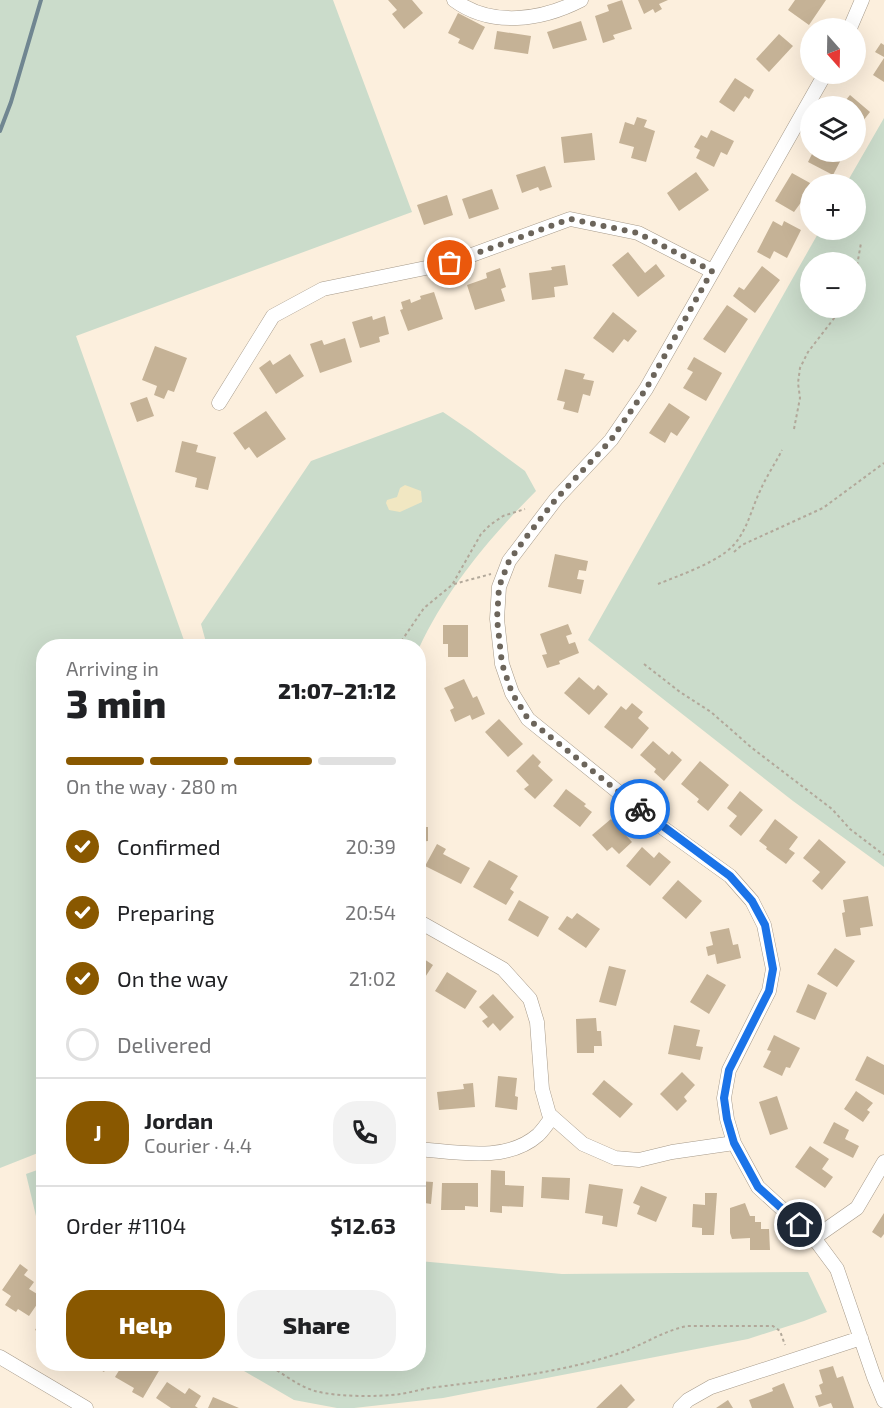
<!DOCTYPE html>
<html lang="en">
<head>
<meta charset="utf-8">
<style>
  :root { --surface:#fff; --page:#f2f2f2; --text:#202124; --muted:#757577; --line:#e0e0e0; --accent:#895800 }
  body { margin:0; font-family:"Exo 2",sans-serif; background:var(--page); color:var(--text); height:100vh; display:flex; flex-direction:column; font-size:22px; white-space:nowrap }
  * { box-sizing:border-box; margin:0 }
  p { font-size:20px; color:var(--muted) }
  .icon { flex:none; width:33px; height:33px; fill:none; stroke:currentColor; stroke-width:2; stroke-linecap:round; stroke-linejoin:round }
  .map { position:relative; flex:1; overflow:hidden }
  .sheet { position:absolute; left:36px; top:639px; width:390px; height:732px; display:flex; flex-direction:column; background:var(--surface); border-radius:24px; box-shadow:0 6px 24px #0002 }
  .sheet>* { flex:none }
  .needle { width:39px; rotate:160deg }
  .buttons { position:absolute; left:800px; top:18px; display:grid; gap:12px }
  .buttons a { display:grid; place-items:center; width:66px; height:66px; border-radius:50%; background:var(--surface); box-shadow:0 6px 24px #0002; font-size:30px }
  .pin { position:absolute; display:grid; place-items:center; width:51px; height:51px; color:#fff; margin:-26px; border:3px solid #fff; border-radius:50%; box-shadow:0 2px 6px #0007 }
  .courier { position:absolute; display:grid; place-items:center; width:60px; height:60px; margin:-30px; border:4px solid #1a73e8; border-radius:50%; background:#fff; color:#222; box-shadow:0 2px 8px #0007 }
  .head em { font-style:normal; font-weight:800 }
  .head div { display:flex; flex-direction:column-reverse }
  .head { display:flex; align-items:center; justify-content:space-between; height:102px; padding:0 30px }
  h1 { font-size:39px; font-weight:800; line-height:45px }
  .bar { display:grid; grid-template-columns:repeat(4,1fr); gap:9px 6px; align-content:center; height:72px; padding:0 30px }
  .bar i { height:8px; border-radius:4px; background:var(--line) }
  .bar .current { background:var(--accent) }
  .bar p { grid-column:span 4 }
  .line { display:flex; align-items:center; gap:15px; padding:0 30px; border-top:2px solid var(--line) }
  .line div { flex:1 }
  .round { display:grid; place-items:center; flex:none; width:63px; height:63px; border-radius:24px; background:var(--page) }
  ol { padding:0 30px; list-style:none }
  li { display:flex; align-items:center; gap:18px; height:66px }
  li p { margin-inline-start:auto }
  li .icon { padding:6px; border-radius:50%; background:var(--accent); color:#fff; stroke-width:4 }
  li:last-child { color:var(--muted) }
  li i { width:33px; height:33px; border:3px solid var(--line); border-radius:50% }
  .action { display:flex; gap:12px; margin-top:auto; padding:12px 30px }
  .action a { flex:1; height:69px; border-radius:24px; background:var(--accent); color:#fff; font-size:24px; font-weight:800; line-height:69px; text-align:center }
  .action a+a { background:var(--page); color:var(--text) }
  .map>svg:first-child { display:block }
  .green { fill:#cbdccb; fill-rule:evenodd }
  .sand { fill:#f1e7c2 }
  .lines { fill:none; stroke-linecap:round; stroke-linejoin:round }
  .stream { stroke:#708691; stroke-width:4 }
  .building { fill:#c5b296 }
  .minor-casing { stroke:#a69a8a; stroke-width:15 }
  .path { stroke:#b2a89a; stroke-width:2; stroke-dasharray:3 3; stroke-linecap:butt }
  .minor { stroke:#fff; stroke-width:14 }
  .done { stroke:#6c655b; stroke-width:6; stroke-dasharray:0 10.8 }
  .route { stroke:#1a73e8; stroke-width:8 }
</style>
</head>
<body>
<div class="map">
<svg width="884" height="1408" viewBox="0 0 884 1408">
  <rect width="100%" height="100%" fill="#fcefdd"/>
  <path class="green" d="M0,0H333L412,212L76,336L186,646H44L43,1151L0,1168Z
    M884,118V867L793,801L588,640L820,230H855V184H846ZM810,262H855V308H810Z
    M443,412L471,431L525,471L536,491C490,537 446,590 419,648L418,646H207L201,624L311,461Z
    M43,1168H44L43,1237L40,1233L26,1174Z
    M419,1261L562,1274L808,1272L827,1312L804,1321L748,1339L443,1398L354,1408H337L294,1400L232,1364H418Z"/>
  <path class="sand" d="M405,485L421,491L422,502L400,512L389,510L386,503L387,500L397,497L400,488Z"/>
  <g class="lines">
    <path class="stream" d="M0,131L11,102L41,0"/>
  </g>
  <path class="building" d="M388,0H412L423,13L404,29L392,14L397,10Z
    M622,0L632,29L613,35L615,39L603,43L595,16L609,11L607,5Z
    M638,0H668L659,4L662,9L655,13L653,9L644,14Z
    M795,0H826L809,25L788,10Z
    M458,13L485,27L473,50L458,43L460,39L448,33Z
    M581,21L587,40L553,49L547,32Z
    M497,31L531,36L528,54L494,49Z
    M779,34L793,46L769,72L756,59Z
    M881,43L884,45V57L875,52Z
    M884,58V82L873,75Z
    M735,78L754,90L749,99L745,96L734,112L719,102Z
    M850,95L870,112L855,131V106H841Z
    M637,117L647,120L644,127L655,131L646,162L631,158L634,147L619,143L625,122L634,125Z
    M711,130L734,141L727,155L721,152L714,167L696,158L700,150L694,147L701,135L707,138Z
    M592,133L595,160L564,163L561,137Z
    M813,152H845L833,175L808,162Z
    M545,166L552,187L540,191L538,187L522,193L516,175Z
    M696,172L709,190L679,211L667,193Z
    M792,173L810,183V190L794,212L775,201Z
    M492,189L499,209L469,219L462,199Z
    M447,195L453,215L424,225L417,205Z
    M773,221L782,226L784,221L801,230L787,258L774,251L770,259L757,252Z
    M628,252L645,273L656,264L665,276L638,297L612,265Z
    M565,265L568,285L554,287L555,297L532,300L529,273L552,270L551,267Z
    M762,266L780,280L755,313L733,296L739,287L744,290Z
    M500,268L506,287L501,289L505,301L475,310L467,285L487,278L486,273Z
    M434,292L443,319L408,331L400,310L403,309L401,302L410,299L411,303L421,299L420,296Z
    M727,305L748,319L725,353L703,339Z
    M613,312L637,331L628,342L624,339L613,353L593,338Z
    M372,316L373,320L385,316L389,334L379,337L380,342L360,348L352,322Z
    M345,338L352,362L320,373L310,344L322,340L324,345Z
    M155,346L187,358L174,392L168,390L164,399L154,395L157,386L142,380Z
    M290,354L304,376L276,394L259,368L270,360L273,365Z
    M694,357L722,373L706,401L683,388L693,372L687,369Z
    M565,369L585,374L583,379L594,381L590,396L583,394L578,413L563,409L565,402L557,400Z
    M147,397L154,416L137,422L130,403Z
    M669,403L690,417L677,436L671,432L665,443L649,433Z
    M266,411L286,439L257,458L249,447L245,450L233,433Z
    M182,441L198,445L196,452L216,457L208,490L195,487L197,478L175,472Z
    M555,554L588,561L586,571L579,570L577,579L584,580L581,594L548,587Z
    M568,624L572,634L566,636L569,644L575,642L579,653L559,661L560,664L547,668L542,655L547,654L540,634Z
    M443,625H468V657H448V644H443Z
    M579,677L594,690L598,685L608,694L589,715L564,693Z
    M464,679L473,698L477,696L485,714L472,720L470,715L455,722L450,710L454,708L444,688Z
    M632,703L643,712L638,718L649,728L632,749L604,727L621,706L626,710Z
    M499,719L523,744L508,757L485,732Z
    M653,741L669,755L672,751L682,760L664,781L654,772L656,769L640,755Z
    M533,754L541,762L538,766L553,780L535,799L524,789L529,785L516,771Z
    M700,761L729,785L708,811L697,802L699,799L681,784Z
    M566,789L586,804L584,806L592,812L580,827L553,806Z
    M740,791L763,810L741,836L729,826L737,816L727,808Z
    M611,819L632,842L619,854L612,847L607,851L592,835Z
    M775,819L798,837L789,849L795,853L786,864L766,849L767,847L759,841Z
    M418,827H428V841L418,842Z
    M819,839L846,862L822,890L812,881L820,872L803,858Z
    M437,844L446,849L443,854L470,868L461,884L425,866Z
    M642,847L654,858L659,852L671,862L650,886L626,866Z
    M489,860L518,876L510,889L514,892L506,905L473,887Z
    M678,880L702,901L686,919L662,898Z
    M868,896L873,926L860,928L861,935L846,937L842,913L845,912L843,900Z
    M519,900L549,917L538,937L508,920Z
    M577,913L600,929L586,948L558,929L567,916L572,919Z
    M729,928L733,945L738,944L741,958L717,964L715,954L708,956L706,947L713,945L710,932Z
    M835,948L855,961L837,987L817,974Z
    M418,955L433,965L422,982L418,980Z
    M609,966L626,970L616,1006L599,1002Z
    M447,972L477,991L465,1009L435,991Z
    M707,974L726,985L709,1014L690,1002Z
    M808,984L827,993L815,1020L796,1012Z
    M493,994L514,1017L500,1031L493,1023L488,1028L482,1021L488,1017L479,1007Z
    M596,1018L597,1031H601L602,1046H594V1053H577L576,1019Z
    M674,1025L700,1030L696,1046L703,1047L700,1060L668,1054Z
    M774,1035L800,1048L790,1068L786,1067L782,1076L763,1067L771,1051L767,1050Z
    M867,1056L884,1065V1095L855,1080Z
    M682,1072L695,1085L684,1097L687,1101L677,1111L660,1094Z
    M498,1076L517,1078L515,1096L518,1097L517,1110L495,1107Z
    M604,1080L633,1104L620,1118L592,1094Z
    M473,1083L475,1107L439,1110L437,1092L464,1089L463,1084Z
    M856,1091L873,1103L867,1110L870,1112L863,1122L844,1109Z
    M777,1096L788,1129L770,1135L759,1102Z
    M834,1122L849,1130L845,1139L859,1146L853,1158L823,1143Z
    M810,1146L829,1159L822,1169L833,1177L825,1188L795,1167Z
    M491,1170L505,1171V1185L524,1186L523,1207L502,1206V1213L490,1212Z
    M542,1177L570,1178L569,1200L541,1198Z
    M418,1181L433,1182L431,1204L418,1202Z
    M442,1183H478V1207L465,1206V1210H441Z
    M589,1184L623,1189L617,1227L602,1224L603,1216L585,1213Z
    M641,1186L667,1197L656,1222L637,1214L640,1206L633,1203Z
    M705,1193H717L714,1235H702V1228L692,1227L693,1204L705,1205Z
    M745,1203L750,1216H755V1222H761V1229H769L770,1250H750V1238L732,1239L730,1233V1208Z
    M884,1213V1234L881,1238L872,1232Z
    M20,1264L28,1270L24,1275L34,1282L29,1289L42,1297L29,1316L18,1309L16,1312L5,1305L11,1296L2,1290Z
    M44,1315V1335L35,1330Z
    M91,1364H109L104,1372Z
    M123,1364H140L146,1367L148,1364H163L143,1398L132,1392L134,1388L115,1377Z
    M833,1366L837,1378L843,1376L854,1408H833L831,1403L819,1407L815,1396L822,1394L819,1385L823,1383L819,1370Z
    M167,1382L185,1394L189,1388L201,1396L195,1406L198,1408H171L156,1398Z
    M784,1383L794,1408H752L749,1400L773,1391L772,1388Z
    M621,1384L635,1400L627,1408H596Z
    M213,1397L239,1408H208Z
    M728,1400L733,1408H716Z"/>
  <g class="lines">
    <defs>
      <path id="minor" d="M454,0C492,28 542,20 581,0
        M850,28L862,0
        M825,74L646,389L611,440L556,499L509,561L499,587L497,619L502,664L512,693L528,719L659,825L730,876L752,901L764,925L773,969L769,991L729,1070L724,1098L727,1119L734,1143L758,1187L814,1238L837,1269L874,1377L884,1401
        M219,403L273,316L323,289L450,263L570,219L638,233L712,271
        M418,921L503,969L530,999L537,1022L542,1089L549,1114L583,1144L615,1158L639,1160L672,1152L734,1143
        M418,1149C457,1152 506,1163 538,1135C543,1130 548,1123 552,1117
        M814,1238L857,1208L884,1162
        M0,1357L86,1408
        M680,1408L688,1400L711,1387L861,1338"/>
    </defs>
    <use href="#minor" class="minor-casing"/>
    <path class="path" d="M855,277L861,243
      M794,429L800,398L798,383L800,368L808,352L842,308
      M734,552L742,545L823,508L884,463
      M454,584L491,574
      M658,584C678,576 709,565 726,552C746,537 750,512 760,491C766,477 775,464 782,450
      M398,646L424,608L452,585L481,534L490,525L503,516L525,509
      M644,664L680,692L711,712L752,748L832,809L850,829L884,855
      M267,1364C282,1373 298,1386 315,1391C338,1397 377,1397 401,1394C413,1392 425,1388 437,1387C499,1379 560,1373 620,1353C643,1345 663,1331 687,1326H773L780,1331L785,1345"/>
    <use href="#minor" class="minor"/>
  </g>
  <g class="lines">
    <path class="done" d="M450,263L570,219L638,233L712,271L646,389L611,440L556,499L524,540L509,561L499,587L497,619L502,664L512,693L528,719L640,809"/>
    <path class="route" d="M640,809L730,876L752,901L765,925L773,969L769,991L729,1070L724,1098L727,1119L734,1143L758,1187L800,1225"/>
  </g>
</svg>
<div class="buttons">
<a><svg class="needle" viewBox="-14 -14 28 28"><path d="M0-13l5 13h-10z" fill="#e53935"/><path d="M0 13l5-13h-10z" fill="#757577"/></svg></a>
<a><svg class="icon" aria-label="layers" viewBox="0 0 24 24"><path d="M12 4l9 5-9 5-9-5zM3 14l9 5 9-5"/></svg></a>
<a>+</a>
<a>−</a>
</div>
<div class="pin" style="left:450px;top:263px;background:#ea580c"><svg class="icon" aria-label="bag" viewBox="0 0 24 24"><path d="M5 8h14l-1 12H6zM9 8a3 3 0 0 1 6 0"/></svg></div>
<div class="pin" style="left:800px;top:1225px;background:#1f2937"><svg class="icon" aria-label="home" viewBox="0 0 24 24"><path d="M3 11l9-7 9 7M6 9v11h12V9"/></svg></div>
<div class="courier" style="left:640px;top:809px"><svg class="icon" aria-label="bike" viewBox="0 0 24 24"><circle cx="6" cy="16" r="4"/><circle cx="18" cy="16" r="4"/><path d="M6 16l4-8h5l3 8M10 8l3 8H6M13 5h3"/></svg></div>
<section class="sheet">
<div class="head"><div><h1>3 min</h1><p>Arriving in</p></div><em>21:07–21:12</em></div>
<div class="bar"><i class="current"></i><i class="current"></i><i class="current"></i><i></i><p>On the way · 280 m</p></div>
<ol>
<li><svg class="icon" aria-label="check" viewBox="0 0 24 24"><path d="M5 12l5 5 9-10"/></svg>Confirmed<p>20:39</p></li>
<li><svg class="icon" aria-label="check" viewBox="0 0 24 24"><path d="M5 12l5 5 9-10"/></svg>Preparing<p>20:54</p></li>
<li><svg class="icon" aria-label="check" viewBox="0 0 24 24"><path d="M5 12l5 5 9-10"/></svg>On the way<p>21:02</p></li>
<li><i></i>Delivered</li>
</ol>
<div class="line" style="height:108px"><b class="round" style="background:var(--accent);color:#fff">J</b><div><b>Jordan</b><p>Courier · 4.4</p></div><a class="round"><svg class="icon" aria-label="phone" viewBox="0 0 24 24"><path d="M5 4h4l2 5-3 2q2 4 5 5l2-3 5 2v4C11 20 4 13 5 4z"/></svg></a></div>
<div class="line" style="height:78px"><div>Order #1104</div><b>$12.63</b></div>
<div class="action"><a>Help</a><a>Share</a></div>
</section>
</div>
</body>
</html>
